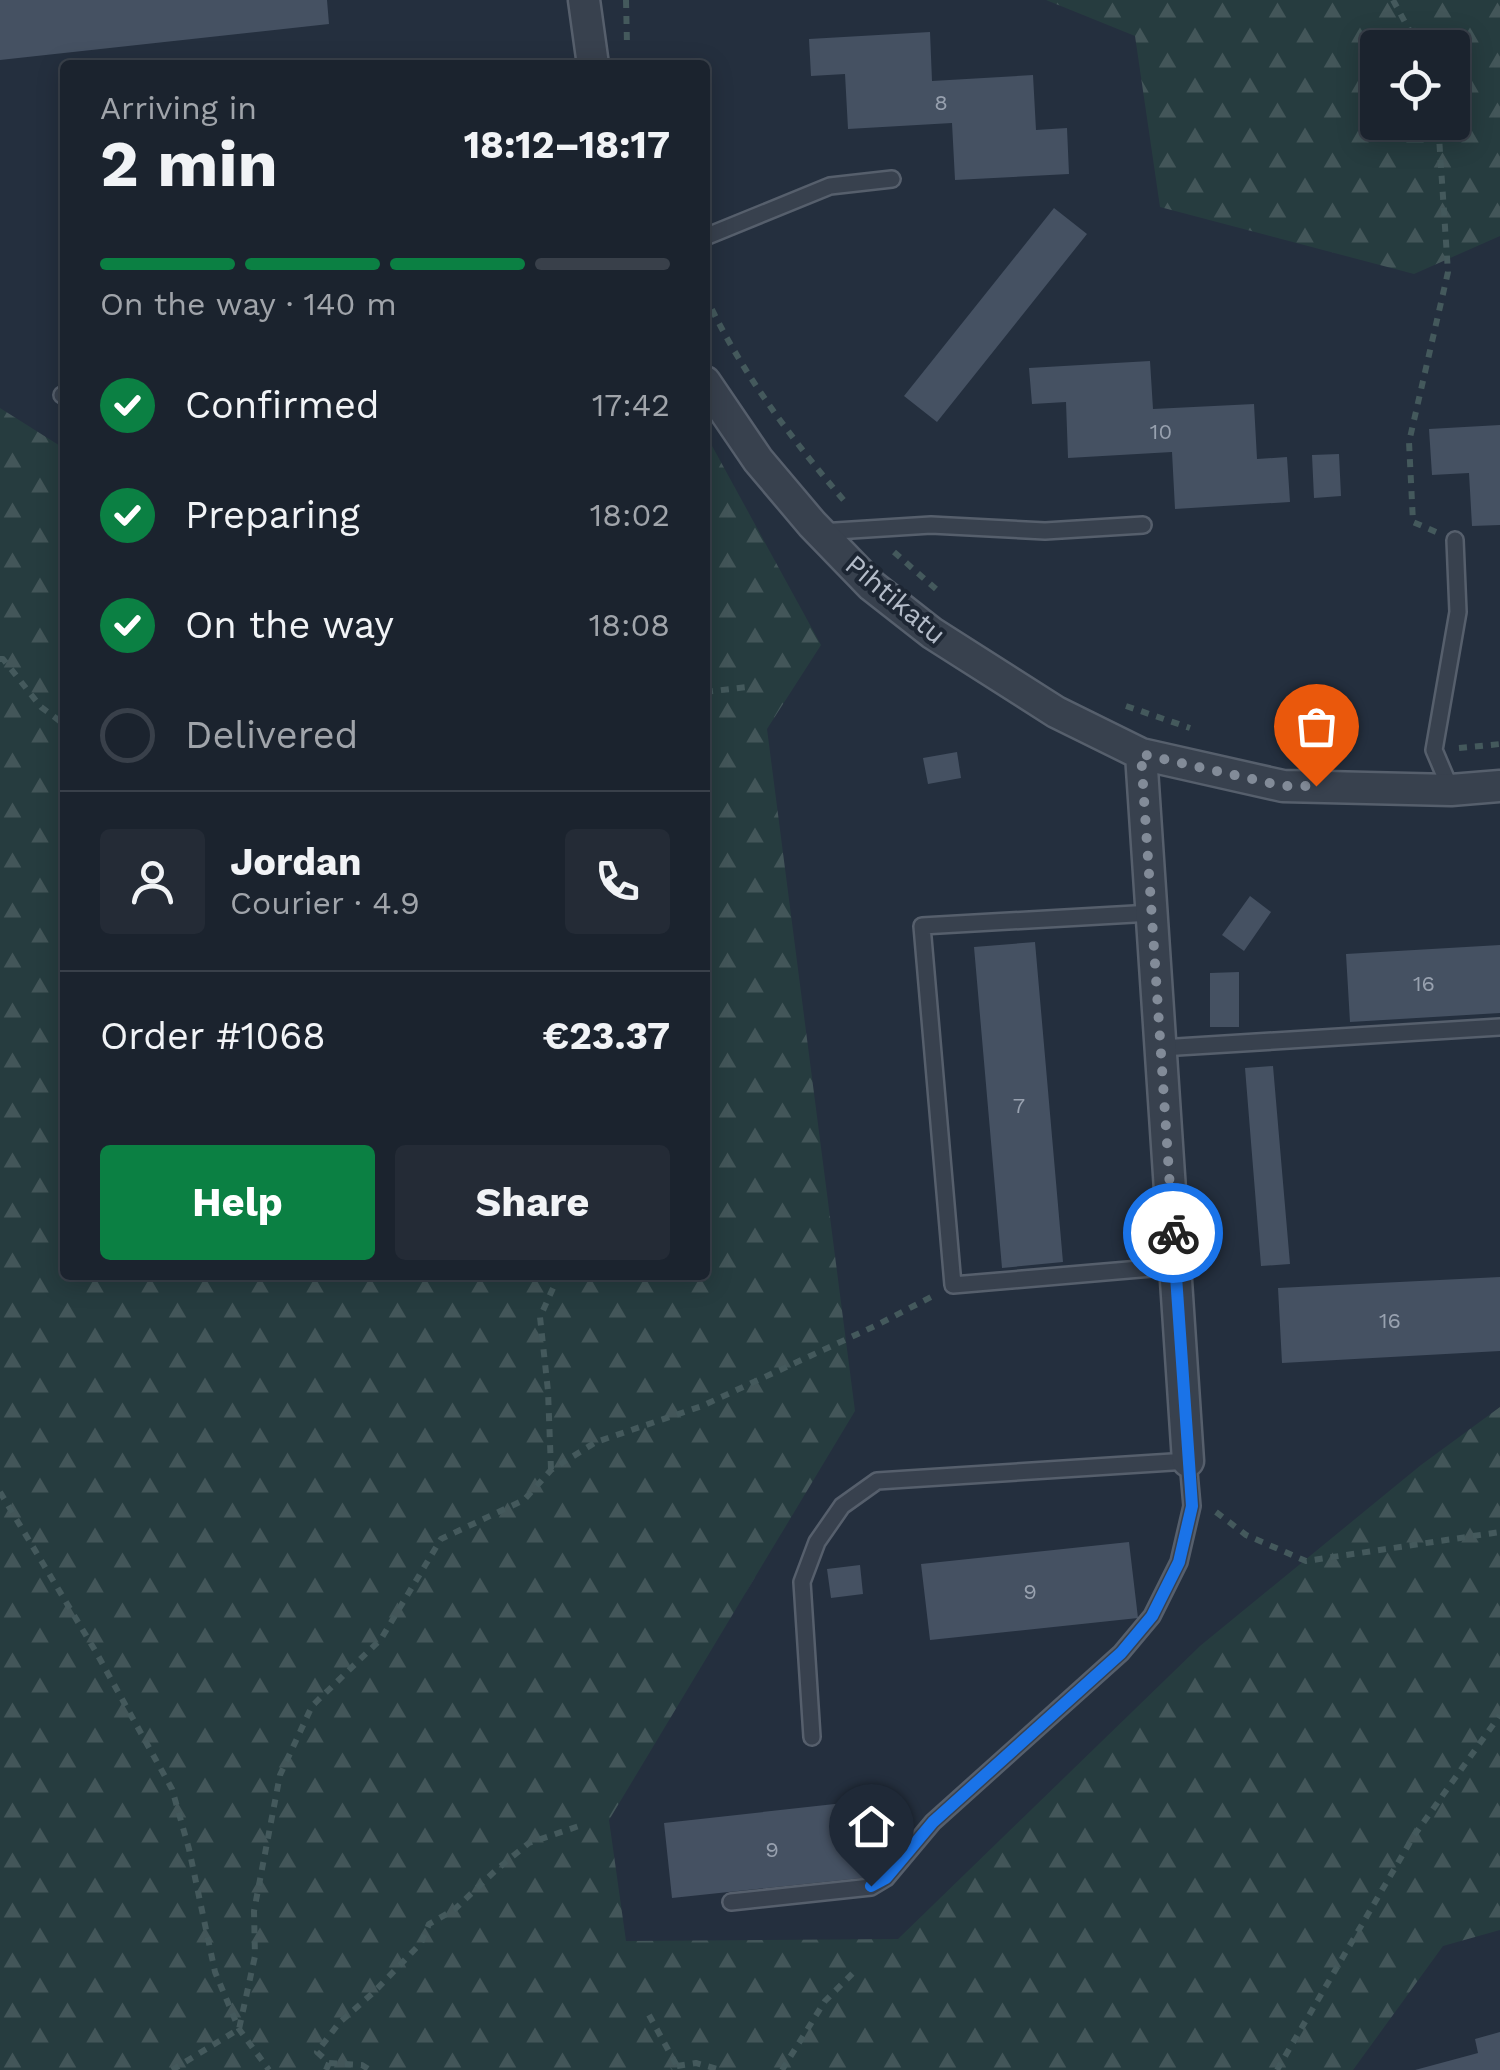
<!DOCTYPE html>
<html lang="en">
<head>
<meta charset="utf-8">
<style>
  :root { --surface:#1b232e; --page:#242b36; --text:#f1f3f6; --muted:#a0a4aa; --line:#39404a; --accent:#0b8043 }
  body { margin:0; font-family:"Work Sans",sans-serif; background:var(--page); color:var(--text); height:100vh; display:flex; flex-direction:column; font-size:38px; white-space:nowrap }
  * { box-sizing:border-box; margin:0 }
  p { font-size:32px; color:var(--muted) }
  .icon { flex:none; width:55px; height:55px; fill:none; stroke:currentColor; stroke-width:2; stroke-linecap:round; stroke-linejoin:round }
  .map { position:relative; flex:1; overflow:hidden }
  .details { position:absolute; left:60px; top:60px; width:650px; height:1220px; display:flex; flex-direction:column; background:var(--surface); border-radius:10px; box-shadow:0 5px 25px #0003,0 0 0 2px var(--line) }
  .details>* { flex:none }
  .tools { position:absolute; left:1360px; top:30px; display:grid; gap:20px }
  .tools a { display:grid; place-items:center; width:110px; height:110px; border-radius:10px; background:var(--surface); box-shadow:0 5px 25px #0003,0 0 0 2px var(--line); font-size:50px }
  .pin { position:absolute; display:grid; place-items:center; width:85px; height:85px; color:#fff; margin:-102px -42px; border-radius:50% 50% 50% 0; rotate:-45deg; box-shadow:0 0 10px #0007 }
  .pin .icon { rotate:45deg }
  .courier { position:absolute; display:grid; place-items:center; width:100px; height:100px; margin:-50px; border:8px solid #1a73e8; border-radius:50%; background:#fff; color:#222; box-shadow:0 2px 12px #0007 }
  .head em { font-style:normal; font-weight:700 }
  .head div { display:flex; flex-direction:column-reverse }
  .head { display:flex; align-items:center; justify-content:space-between; height:170px; padding:0 40px }
  h1 { font-size:65px; font-weight:700; line-height:75px }
  .bar { display:grid; grid-template-columns:repeat(4,1fr); gap:15px 10px; align-content:center; height:120px; padding:0 40px }
  .bar i { height:12px; border-radius:8px; background:var(--line) }
  .bar .active { background:var(--accent) }
  .bar p { grid-column:span 4 }
  .line { display:flex; align-items:center; gap:25px; padding:0 40px; border-top:2px solid var(--line) }
  .line div { flex:1 }
  .round { display:grid; place-items:center; flex:none; width:105px; height:105px; border-radius:10px; background:var(--page) }
  ol { padding:0 40px; list-style:none }
  li { display:flex; align-items:center; gap:30px; height:110px }
  li p { margin-inline-start:auto }
  li .icon { padding:10px; border-radius:50%; background:var(--accent); color:#fff; stroke-width:4 }
  li:last-child { color:var(--muted) }
  li i { width:55px; height:55px; border:5px solid var(--line); border-radius:50% }
  .button { display:flex; gap:20px; margin-top:auto; padding:20px 40px }
  .button a { flex:1; height:115px; border-radius:10px; background:var(--accent); color:#fff; font-size:40px; font-weight:700; line-height:115px; text-align:center }
  .button a+a { background:var(--page); color:var(--text) }
  .map>svg:first-child { display:block }
  .forest { fill:url(#forest-firs); fill-rule:evenodd }
  .building { fill:#455162 }
  .lines { fill:none; stroke-linecap:round; stroke-linejoin:round }
  .lane-casing { stroke:#565f6c; stroke-width:20 }
  .street-casing { stroke:#565f6c; stroke-width:35 }
  .path { stroke:#44595c; stroke-width:6; stroke-dasharray:8 8; stroke-linecap:butt }
  .lane { stroke:#38414e; stroke-width:15 }
  .street { stroke:#38414e; stroke-width:30 }
  .done { stroke:#828b98; stroke-width:10; stroke-dasharray:0 18 }
  .route { stroke:#1a73e8; stroke-width:12 }
  .labels { text-anchor:middle; stroke-width:8; stroke-linejoin:round; paint-order:stroke }
  .number-label { font-size:22px; fill:#98a1af }
  .street-label { font-size:28px; fill:#b4bcc9; stroke:#1d2633 }
</style>
</head>
<body>
<div class="map">
<svg width="1500" height="2070" viewBox="0 0 1500 2070">
  <defs>
    <pattern id="forest-firs" width="22" height="20" patternUnits="userSpaceOnUse" patternTransform="scale(2.5)"><rect width="22" height="20" fill="#263c3f"/><path d="M5 1l3.5 6h-7zM16 11l3.5 6h-7z" fill="#435659"/></pattern>
  </defs>
  <rect width="100%" height="100%" fill="#242f3e"/>
  <path class="forest" d="M1046,0H1500V236L1414,274L1160,207L1135,36ZM1378,48H1452V122H1378Z
    M0,408L65,449V1275H705V433L821,645L767,729L855,1411L609,1820L626,1941L898,1939L1200,1646L1421,1465L1500,1407V1930L1443,1946L1353,2070H0Z"/>
  <path class="building" d="M0,0H327L329,24L0,60Z
    M930,32L932,81L1033,75L1036,130L1067,128L1069,174L955,180L952,123L848,129L845,74L811,76L809,39Z
    M1054,208L1087,234L937,422L904,396Z
    M1150,361L1153,409L1254,404L1257,459L1287,457L1290,502L1175,509L1172,452L1068,458L1066,402L1032,404L1029,368Z
    M1500,425V525L1472,526L1469,473L1432,475L1429,429Z
    M1339,454L1341,496L1314,498L1312,455Z
    M957,752L961,778L928,784L923,758Z
    M1250,896L1271,912L1244,951L1222,935Z
    M1035,942L1063,1262L1002,1268L974,947Z
    M1500,945V1013L1350,1022L1346,954Z
    M1239,972V1027H1210V973Z
    M1273,1066L1290,1264L1261,1266L1245,1068Z
    M1500,1277V1351L1282,1363L1278,1288Z
    M1129,1542L1138,1618L930,1640L921,1564Z
    M860,1565L863,1594L831,1598L827,1569Z
    M871,1800L880,1876L672,1898L664,1823Z
    M1500,2032V2070H1415L1478,2053L1475,2039Z"/>
  <g class="lines">
    <defs>
      <path id="lane" d="M705,237L830,186L892,179
        M62,395H65
        M820,532L931,525L1045,531L1143,525
        M1451,790L1434,750L1458,612L1455,540
        M1152,913L922,926L953,1285L1175,1266
        M1161,1048L1500,1027
        M731,1902L871,1887L886,1878L933,1822L1121,1653L1152,1616L1179,1562L1192,1506L1188,1461L877,1481L842,1506L817,1542L802,1582L812,1737"/>
      <path id="street" d="M584,0L593,65
        M705,382L758,460L812,524L872,586L932,633L1056,712L1141,754L1283,786L1451,790L1500,786
        M1141,754L1188,1461"/>
    </defs>
    <use href="#lane" class="lane-casing"/>
    <use href="#street" class="street-casing"/>
    <path class="path" d="M626,0L627,44
      M1393,0L1419,48
      M705,295C740,371 792,440 847,504
      M1436,532L1413,522L1409,442L1448,272L1438,122
      M894,552L937,590
      M0,659H3L41,707L65,725
      M705,692L747,687
      M1126,706L1190,728
      M1459,748L1500,744
      M551,1469L548,1391L540,1317L559,1275
      M0,1492L96,1652L172,1789L189,1849L215,1972L239,2029L269,2070
      M1216,1512L1246,1535L1306,1561L1500,1532
      M649,2015L677,2066L672,2070
      M329,2063L362,2065L370,2070
      M677,2066L696,2063L721,2070
      M172,2070L239,2029L255,1956L254,1911L280,1775L312,1706L381,1639L441,1539L524,1500L551,1470L596,1442L702,1406L875,1326L935,1295
      M326,2070L329,2063L317,2052L339,2023L374,1992L421,1943L429,1924L455,1909L496,1870L529,1843L579,1826
      M782,2070L825,2001L857,1969
      M1277,2070L1413,1837L1500,1715"/>
    <use href="#lane" class="lane"/>
    <use href="#street" class="street"/>
  </g>
  <g class="lines">
    <path class="done" d="M1173,1233L1141,754L1283,786H1316"/>
    <path class="route" d="M871,1886L886,1878L933,1822L1121,1653L1152,1616L1179,1562L1192,1506L1173,1233"/>
  </g>
  <g class="labels">
    <g class="number-label">
      <text x="941" y="110">8</text>
      <text x="1161" y="439">10</text>
      <text x="1424" y="991">16</text>
      <text x="1019" y="1113">7</text>
      <text x="1390" y="1328">16</text>
      <text x="1030" y="1599">9</text>
      <text x="772" y="1857">9</text>
    </g>
    <g class="street-label">
      <text transform="translate(896 599) rotate(40)" y="10">Pihtikatu</text>
    </g>
  </g>
</svg>
<div class="tools">
<a><svg class="icon" aria-label="locate" viewBox="0 0 24 24"><circle cx="12" cy="12" r="6"/><path d="M12 2v4M12 18v4M2 12h4M18 12h4"/></svg></a>
</div>
<div class="pin" style="left:1316px;top:786px;background:#ea580c"><svg class="icon" aria-label="bag" viewBox="0 0 24 24"><path d="M5 8h14l-1 12H6zM9 8a3 3 0 0 1 6 0"/></svg></div>
<div class="pin" style="left:871px;top:1886px;background:#1f2937"><svg class="icon" aria-label="home" viewBox="0 0 24 24"><path d="M3 11l9-7 9 7M6 9v11h12V9"/></svg></div>
<div class="courier" style="left:1173px;top:1233px"><svg class="icon" aria-label="bike" viewBox="0 0 24 24"><circle cx="6" cy="16" r="4"/><circle cx="18" cy="16" r="4"/><path d="M6 16l4-8h5l3 8M10 8l3 8H6M13 5h3"/></svg></div>
<section class="details">
<div class="head"><div><h1>2 min</h1><p>Arriving in</p></div><em>18:12–18:17</em></div>
<div class="bar"><i class="active"></i><i class="active"></i><i class="active"></i><i></i><p>On the way · 140 m</p></div>
<ol>
<li><svg class="icon" aria-label="check" viewBox="0 0 24 24"><path d="M5 12l5 5 9-10"/></svg>Confirmed<p>17:42</p></li>
<li><svg class="icon" aria-label="check" viewBox="0 0 24 24"><path d="M5 12l5 5 9-10"/></svg>Preparing<p>18:02</p></li>
<li><svg class="icon" aria-label="check" viewBox="0 0 24 24"><path d="M5 12l5 5 9-10"/></svg>On the way<p>18:08</p></li>
<li><i></i>Delivered</li>
</ol>
<div class="line" style="height:180px"><a class="round"><svg class="icon" aria-label="person" viewBox="0 0 24 24"><circle cx="12" cy="8" r="4"/><path d="M4 21q1-7 8-7t8 7"/></svg></a><div><b>Jordan</b><p>Courier · 4.9</p></div><a class="round"><svg class="icon" aria-label="phone" viewBox="0 0 24 24"><path d="M5 4h4l2 5-3 2q2 4 5 5l2-3 5 2v4C11 20 4 13 5 4z"/></svg></a></div>
<div class="line" style="height:130px"><div>Order #1068</div><b>€23.37</b></div>
<div class="button"><a>Help</a><a>Share</a></div>
</section>
</div>
</body>
</html>
